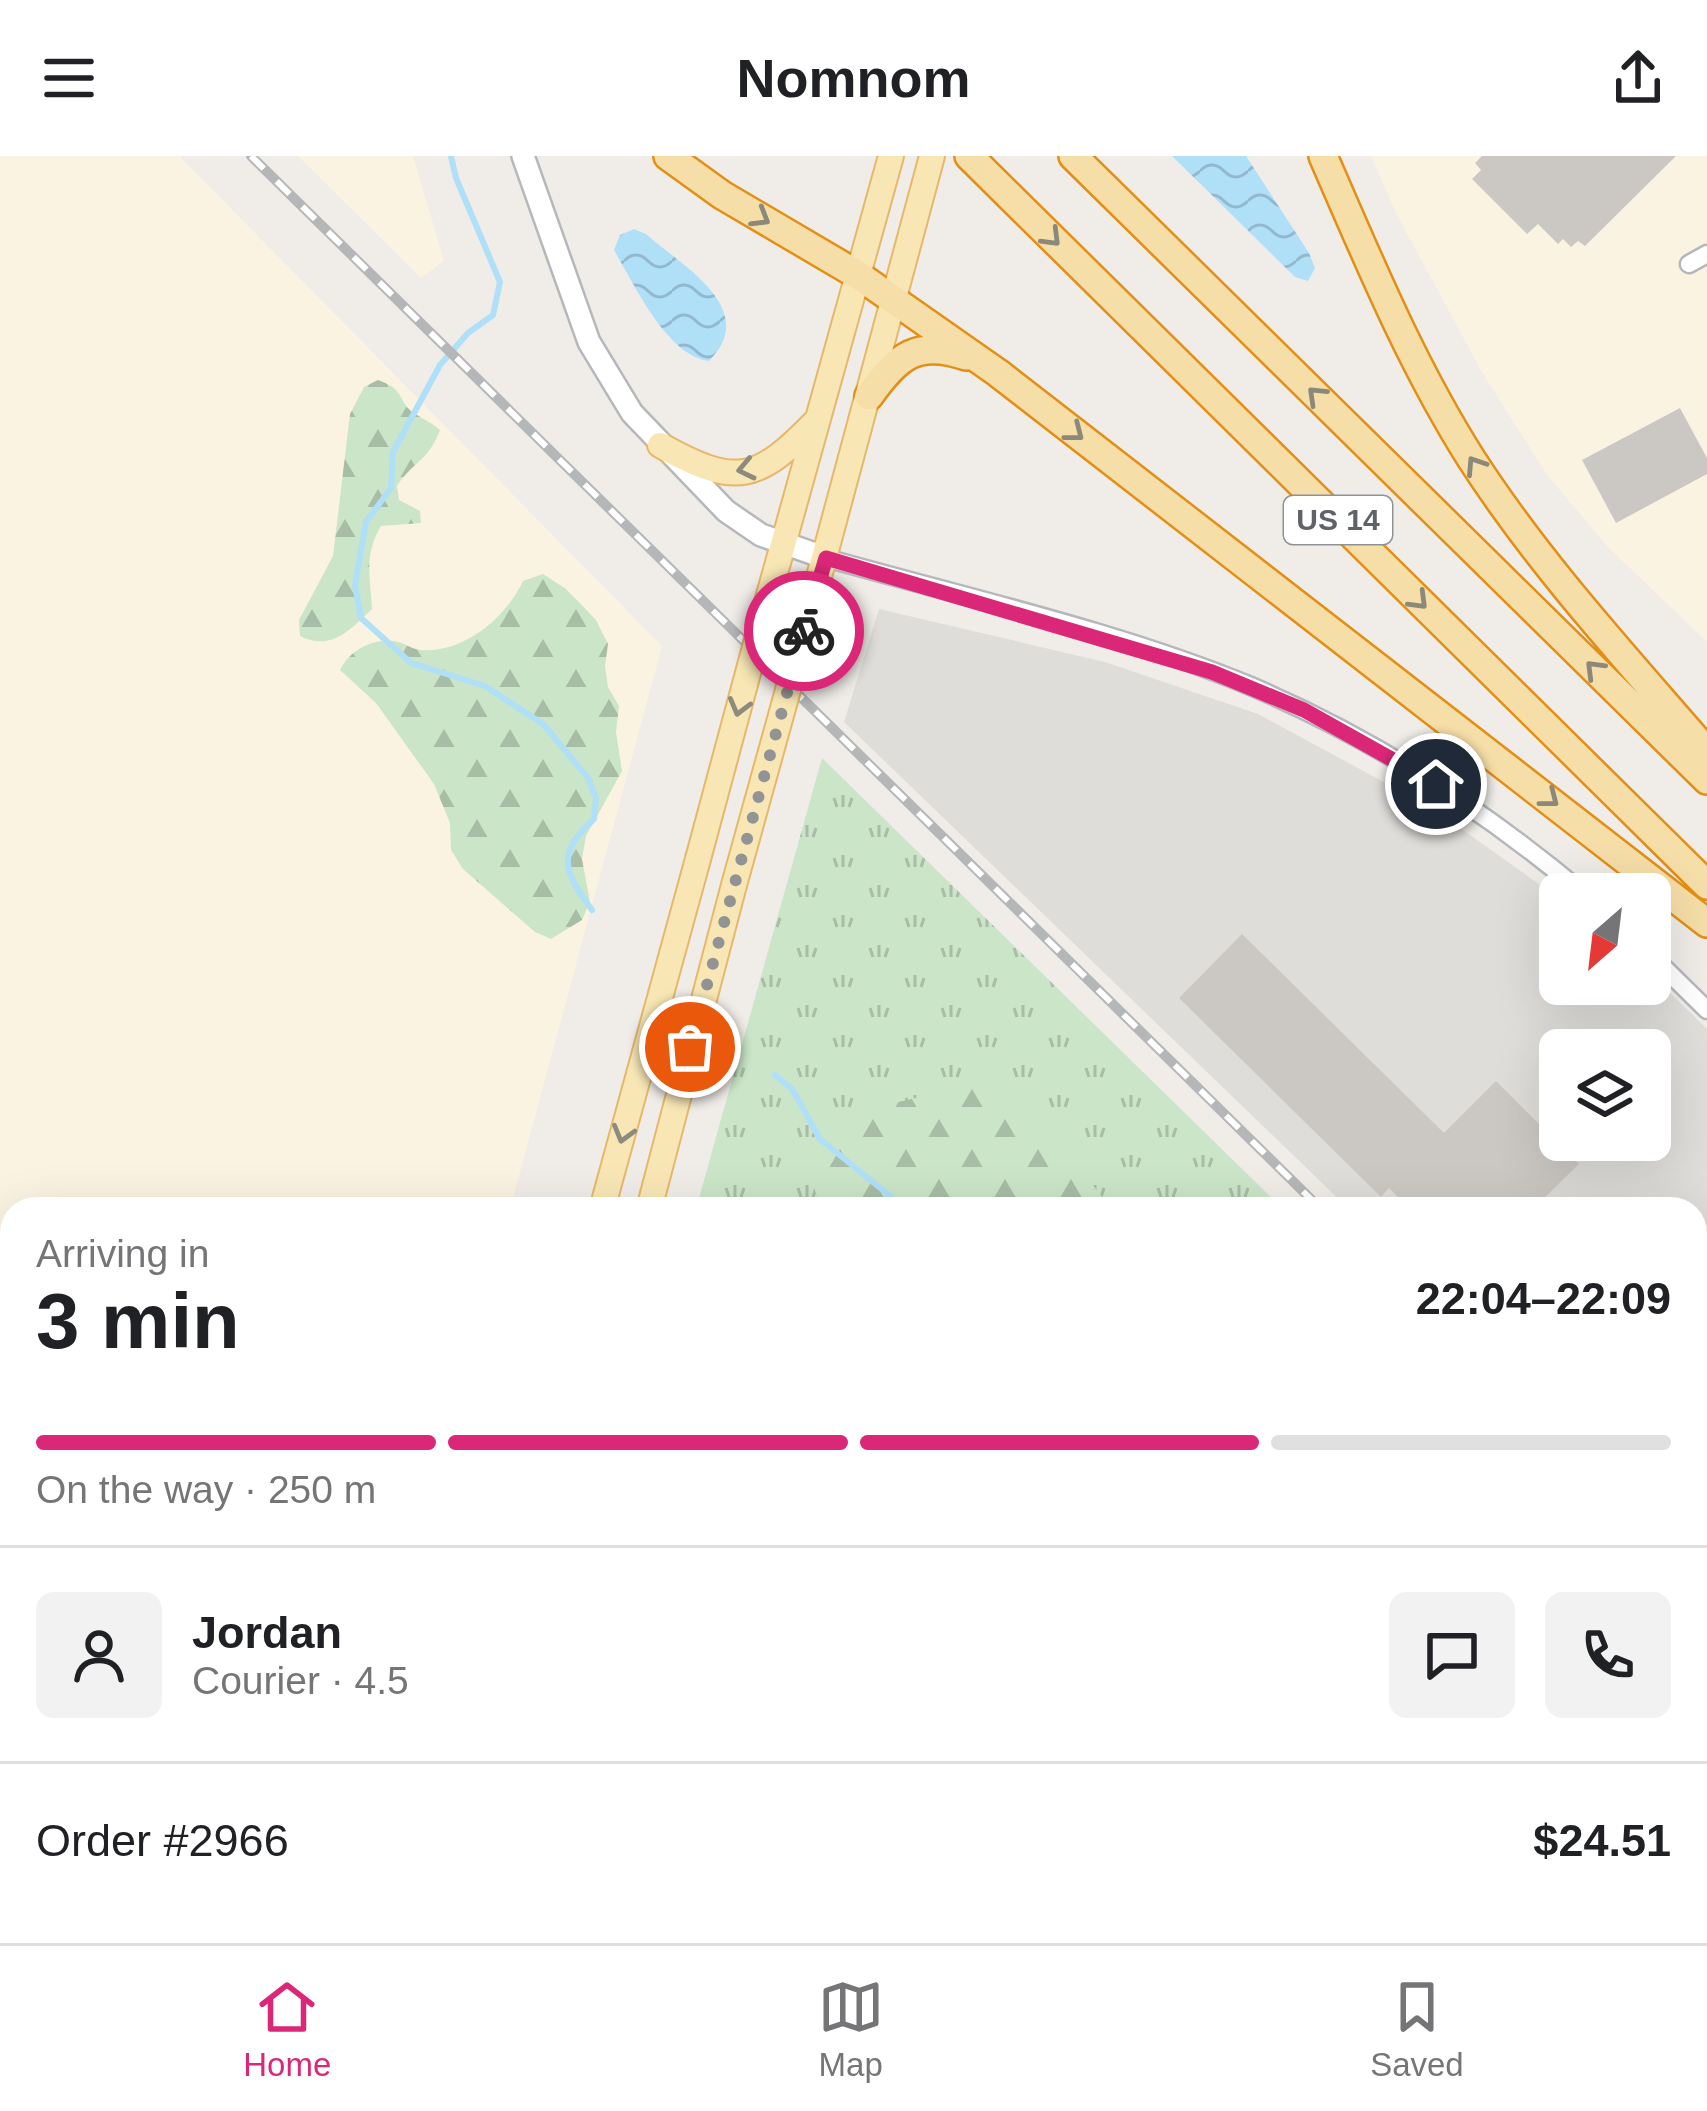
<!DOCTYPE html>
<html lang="en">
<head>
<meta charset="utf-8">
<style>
  :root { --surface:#fff; --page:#f2f2f2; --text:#202124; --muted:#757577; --line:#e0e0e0; --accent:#db2777 }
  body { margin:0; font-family:Helvetica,sans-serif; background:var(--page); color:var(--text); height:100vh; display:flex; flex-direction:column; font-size:45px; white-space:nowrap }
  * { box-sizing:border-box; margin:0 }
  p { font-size:39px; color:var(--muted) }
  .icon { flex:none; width:66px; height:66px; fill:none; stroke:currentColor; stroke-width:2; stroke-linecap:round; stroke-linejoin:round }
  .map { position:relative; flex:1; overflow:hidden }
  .details { position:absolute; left:0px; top:1041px; width:1707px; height:747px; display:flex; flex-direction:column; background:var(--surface); border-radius:36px 36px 0 0; box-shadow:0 12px 48px #0002 }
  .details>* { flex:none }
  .needle { width:78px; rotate:208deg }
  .controls { position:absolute; left:1539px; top:717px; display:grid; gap:24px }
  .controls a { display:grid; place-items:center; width:132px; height:132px; border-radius:18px; background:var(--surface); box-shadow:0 12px 48px #0002; font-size:60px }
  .pin { position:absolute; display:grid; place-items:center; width:102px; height:102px; color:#fff; margin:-51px; border:6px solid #fff; border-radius:50%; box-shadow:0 3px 12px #0007 }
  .courier { position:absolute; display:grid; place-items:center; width:120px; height:120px; margin:-60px; border:9px solid #db2777; border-radius:50%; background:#fff; color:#222; box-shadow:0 3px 15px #0007 }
  .headline em { font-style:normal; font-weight:600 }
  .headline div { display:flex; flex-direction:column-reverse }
  .headline { display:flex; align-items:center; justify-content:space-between; height:204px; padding:0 36px }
  h1 { font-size:78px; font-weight:600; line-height:90px }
  .bar { display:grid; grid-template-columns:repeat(4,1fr); gap:18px 12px; align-content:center; height:144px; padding:0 36px }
  .bar i { height:15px; border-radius:9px; background:var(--line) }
  .bar .selected { background:var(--accent) }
  .bar p { grid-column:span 4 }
  .line { display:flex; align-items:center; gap:30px; padding:0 36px; border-top:3px solid var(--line) }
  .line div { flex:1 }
  .round { display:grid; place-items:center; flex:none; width:126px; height:126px; border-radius:18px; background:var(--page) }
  header { display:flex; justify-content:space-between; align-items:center; height:156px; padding:0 36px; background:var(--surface); font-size:54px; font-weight:600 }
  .tab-bar { display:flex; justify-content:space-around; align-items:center; height:168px; border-top:3px solid var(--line); background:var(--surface); font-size:33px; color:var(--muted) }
  .tab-bar a { display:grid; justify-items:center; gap:6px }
  .tab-bar .selected { color:var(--accent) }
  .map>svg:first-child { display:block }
  .commercial { fill:#fbf3e1 }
  .industrial { fill:#dfddda; fill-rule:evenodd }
  .grass { fill:url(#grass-tufts) }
  .forest { fill:url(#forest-firs) }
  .water { fill:url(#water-waves) }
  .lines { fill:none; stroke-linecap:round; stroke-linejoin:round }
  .stream { stroke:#b0dff8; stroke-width:6 }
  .building { fill:#cbc8c4 }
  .minor-casing { stroke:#b5b8bb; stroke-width:21 }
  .tertiary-casing { stroke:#b5b8bb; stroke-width:26 }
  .primary-casing { stroke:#e5b86b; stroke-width:28 }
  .trunk-casing { stroke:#e38f15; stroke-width:32 }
  .minor { stroke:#fff; stroke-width:16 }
  .tertiary { stroke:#fff; stroke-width:21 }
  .primary { stroke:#f8e7b5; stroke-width:24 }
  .trunk { stroke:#f6dea8; stroke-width:27 }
  .rail-casing { stroke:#b5b6b7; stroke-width:10 }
  .rail { stroke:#fff; stroke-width:6; stroke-dasharray:18; stroke-linecap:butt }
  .primary-bridge-casing { stroke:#e5b86b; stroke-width:28; stroke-linecap:butt }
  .primary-bridge { stroke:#f8e7b5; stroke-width:24 }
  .oneway { stroke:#8c887a }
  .oneway2 { stroke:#8d8b7e }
  .done { stroke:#929394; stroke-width:12; stroke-dasharray:0 21.6 }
  .route { stroke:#db2777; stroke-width:15 }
  .labels { text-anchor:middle; stroke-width:9; stroke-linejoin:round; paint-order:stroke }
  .shield { fill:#fff; stroke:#8f9295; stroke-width:3 }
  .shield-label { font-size:30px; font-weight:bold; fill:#5f6367 }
</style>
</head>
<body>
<header><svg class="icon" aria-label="menu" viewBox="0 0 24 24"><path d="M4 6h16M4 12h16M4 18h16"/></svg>Nomnom<svg class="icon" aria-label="share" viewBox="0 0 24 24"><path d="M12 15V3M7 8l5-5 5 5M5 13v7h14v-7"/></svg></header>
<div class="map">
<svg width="1707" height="1787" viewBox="0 0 1707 1787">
  <defs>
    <pattern id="grass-tufts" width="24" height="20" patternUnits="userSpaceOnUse" patternTransform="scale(3)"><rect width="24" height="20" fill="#cae5c7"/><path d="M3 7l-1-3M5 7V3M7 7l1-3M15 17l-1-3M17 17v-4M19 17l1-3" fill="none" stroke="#a7bda5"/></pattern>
    <pattern id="forest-firs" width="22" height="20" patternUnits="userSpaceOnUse" patternTransform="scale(3)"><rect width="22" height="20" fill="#cae5c7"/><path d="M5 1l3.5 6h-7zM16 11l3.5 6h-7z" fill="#a7bda5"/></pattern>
    <pattern id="water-waves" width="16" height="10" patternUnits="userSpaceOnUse" patternTransform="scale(3)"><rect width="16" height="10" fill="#b0dff8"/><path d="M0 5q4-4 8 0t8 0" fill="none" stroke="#92b8cd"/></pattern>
  </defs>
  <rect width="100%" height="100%" fill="#f0ede8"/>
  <path class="commercial" d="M0,0H179L662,490L510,1053H12V1776H315L312,1787H0Z
    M298,0H413L444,105L421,122Z
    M1371,0H1707V486L1609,392L1547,319L1482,216L1397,59Z
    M497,1776H634L654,1787H493Z"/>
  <path class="industrial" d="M879,453L1105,506L1258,558L1432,652L1560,743V828H1650V817L1707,873V1407L1695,1395V1053H1349L844,566ZM1560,894H1650V984H1560Z
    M1695,1454L1707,1466V1787H1253L1259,1776H1695Z"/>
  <path class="grass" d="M822,602L1283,1053H696Z"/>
  <path class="forest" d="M378,224C407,234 397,246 414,257C423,263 432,267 440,274C428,306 412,306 397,330L399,344L420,355L421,367L381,370C364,398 370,421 372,453C351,473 331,496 300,480L299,464L333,400L350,258L364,231Z
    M543,418L566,433L596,464L608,488L605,510L608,531L619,550L616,576L622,615L586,680L582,703L590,746L582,764L551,783L535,776L463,713L451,694L450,667L434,628L376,547L340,514C350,494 371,483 394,485C403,486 411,493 420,494C463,498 506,462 523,425Z
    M977,928L1032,954L1112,1053H821L807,1010L820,983L894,947Z"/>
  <path class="water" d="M1172,0H1246L1309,97L1315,112L1308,125L1295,121Z
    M634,73L646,78C682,110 761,153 709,205C667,200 634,128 614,94L620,79Z
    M1491,1776H1569L1565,1787H1491Z"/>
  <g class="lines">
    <path class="stream" d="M451,0L456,22L500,126L493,159L468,177L440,209L393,296L391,332L366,366L355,429L361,462L411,507L485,530L543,568L588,622L596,642L594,663C556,698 563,715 592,754
      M775,919L792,933L820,983L906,1053
      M0,1287L12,1299
      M0,1702L12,1678
      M1216,1776L1221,1787"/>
  </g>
  <path class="building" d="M1482,0H1676L1585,90L1578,85L1571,91L1563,83L1558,88L1538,68L1527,78L1472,23L1481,14L1475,7Z
    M1680,252L1707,302V318L1616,367L1582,304Z
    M1242,778L1444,977L1496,925L1579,1008L1533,1053H1410L1389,1032L1381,1041L1179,842Z"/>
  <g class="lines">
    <defs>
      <path id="minor" d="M1689,108L1707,98
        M826,402C964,441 1121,476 1253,531C1373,582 1484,654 1584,738
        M1650,798L1707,854
        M1695,1284L1707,1272
        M1695,1516L1707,1528
        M787,1787L792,1776"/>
      <path id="tertiary" d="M523,0L589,186L632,257L726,355L761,379L826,402"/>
      <path id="primary" d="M660,289C737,332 757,326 818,263
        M769,439L891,0
        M806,469L932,0
        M602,1053L698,703
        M649,1053L734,729
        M402,1787L405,1776
        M460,1787L463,1776"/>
      <path id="trunk" d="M668,0L722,39L858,119L998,217L1707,767
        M969,0L1707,729
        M1073,0L1707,624
        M1323,0C1368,103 1411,208 1472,304C1540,409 1625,501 1707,596
        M869,240C898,200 917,183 966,200"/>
    </defs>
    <use href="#minor" class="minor-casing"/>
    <use href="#tertiary" class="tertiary-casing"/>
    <use href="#primary" class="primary-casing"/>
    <use href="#trunk" class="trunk-casing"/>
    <use href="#minor" class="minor"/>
    <use href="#tertiary" class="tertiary"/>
    <use href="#primary" class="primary"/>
    <use href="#trunk" class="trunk"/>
    <defs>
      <path id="rail" d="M251,0L1321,1053
        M1695,1421L1707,1433"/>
    </defs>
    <use href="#rail" class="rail-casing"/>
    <use href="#rail" class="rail"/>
    <defs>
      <path id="primary-bridge" d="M698,703L769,439
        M734,729L806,469"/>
    </defs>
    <use href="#primary-bridge" class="primary-bridge-casing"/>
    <use href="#primary-bridge" class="primary-bridge"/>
  </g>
  <defs><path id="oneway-chevron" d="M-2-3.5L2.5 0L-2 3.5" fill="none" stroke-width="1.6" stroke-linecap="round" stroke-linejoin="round" transform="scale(3)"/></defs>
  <g class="oneway">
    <use href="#oneway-chevron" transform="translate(761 62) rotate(31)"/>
    <use href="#oneway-chevron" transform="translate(1052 82) rotate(45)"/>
    <use href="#oneway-chevron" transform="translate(1316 239) rotate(-136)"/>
    <use href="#oneway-chevron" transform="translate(1075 277) rotate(38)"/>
    <use href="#oneway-chevron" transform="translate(1475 309) rotate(-123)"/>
    <use href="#oneway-chevron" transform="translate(1419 445) rotate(45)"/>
    <use href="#oneway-chevron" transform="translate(1594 513) rotate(-135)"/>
    <use href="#oneway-chevron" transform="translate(1550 643) rotate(38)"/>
  </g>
  <g class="oneway2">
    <use href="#oneway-chevron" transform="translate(746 313) rotate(168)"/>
    <use href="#oneway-chevron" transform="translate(739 551) rotate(105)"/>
    <use href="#oneway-chevron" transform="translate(623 978) rotate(106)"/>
  </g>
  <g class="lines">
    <path class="done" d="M690,891L804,475"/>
    <path class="route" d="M804,475L826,402L1212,516L1304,554L1436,628"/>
  </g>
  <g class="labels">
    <rect class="shield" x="1284" y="340" width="108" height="48" rx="9"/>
    <g class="shield-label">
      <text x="1338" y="374">US 14</text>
    </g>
  </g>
</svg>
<div class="controls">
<a><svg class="needle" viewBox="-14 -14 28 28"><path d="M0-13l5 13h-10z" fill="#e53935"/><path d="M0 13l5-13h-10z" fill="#757577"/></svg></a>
<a><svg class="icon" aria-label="layers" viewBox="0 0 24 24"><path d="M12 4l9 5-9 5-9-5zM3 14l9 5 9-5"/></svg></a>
</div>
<div class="pin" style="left:690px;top:891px;background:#ea580c"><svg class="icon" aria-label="bag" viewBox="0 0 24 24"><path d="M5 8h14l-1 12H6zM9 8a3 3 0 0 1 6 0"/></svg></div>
<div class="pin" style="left:1436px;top:628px;background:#1f2937"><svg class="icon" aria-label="home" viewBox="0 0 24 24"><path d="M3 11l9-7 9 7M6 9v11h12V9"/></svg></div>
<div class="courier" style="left:804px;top:475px"><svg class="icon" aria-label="bike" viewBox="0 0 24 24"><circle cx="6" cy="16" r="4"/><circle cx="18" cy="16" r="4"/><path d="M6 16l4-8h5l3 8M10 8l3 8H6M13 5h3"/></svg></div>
<section class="details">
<div class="headline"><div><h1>3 min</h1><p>Arriving in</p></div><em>22:04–22:09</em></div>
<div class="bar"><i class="selected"></i><i class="selected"></i><i class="selected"></i><i></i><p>On the way · 250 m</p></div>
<div class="line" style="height:216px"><a class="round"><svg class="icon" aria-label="person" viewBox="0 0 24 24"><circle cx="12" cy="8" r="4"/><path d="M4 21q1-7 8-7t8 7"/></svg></a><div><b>Jordan</b><p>Courier · 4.5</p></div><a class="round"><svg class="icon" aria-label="chat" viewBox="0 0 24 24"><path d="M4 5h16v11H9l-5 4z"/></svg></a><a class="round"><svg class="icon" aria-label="phone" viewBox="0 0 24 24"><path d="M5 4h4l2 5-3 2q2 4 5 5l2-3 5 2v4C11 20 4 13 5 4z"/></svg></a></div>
<div class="line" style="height:156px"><div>Order #2966</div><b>$24.51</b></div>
</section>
</div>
<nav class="tab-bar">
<a class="selected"><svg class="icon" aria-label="home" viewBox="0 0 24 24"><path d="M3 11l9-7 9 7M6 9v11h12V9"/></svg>Home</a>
<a><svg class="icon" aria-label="map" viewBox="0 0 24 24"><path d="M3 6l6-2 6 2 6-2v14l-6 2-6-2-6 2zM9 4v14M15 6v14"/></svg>Map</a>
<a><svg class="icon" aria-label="saved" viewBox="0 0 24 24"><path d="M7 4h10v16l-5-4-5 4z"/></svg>Saved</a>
</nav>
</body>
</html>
